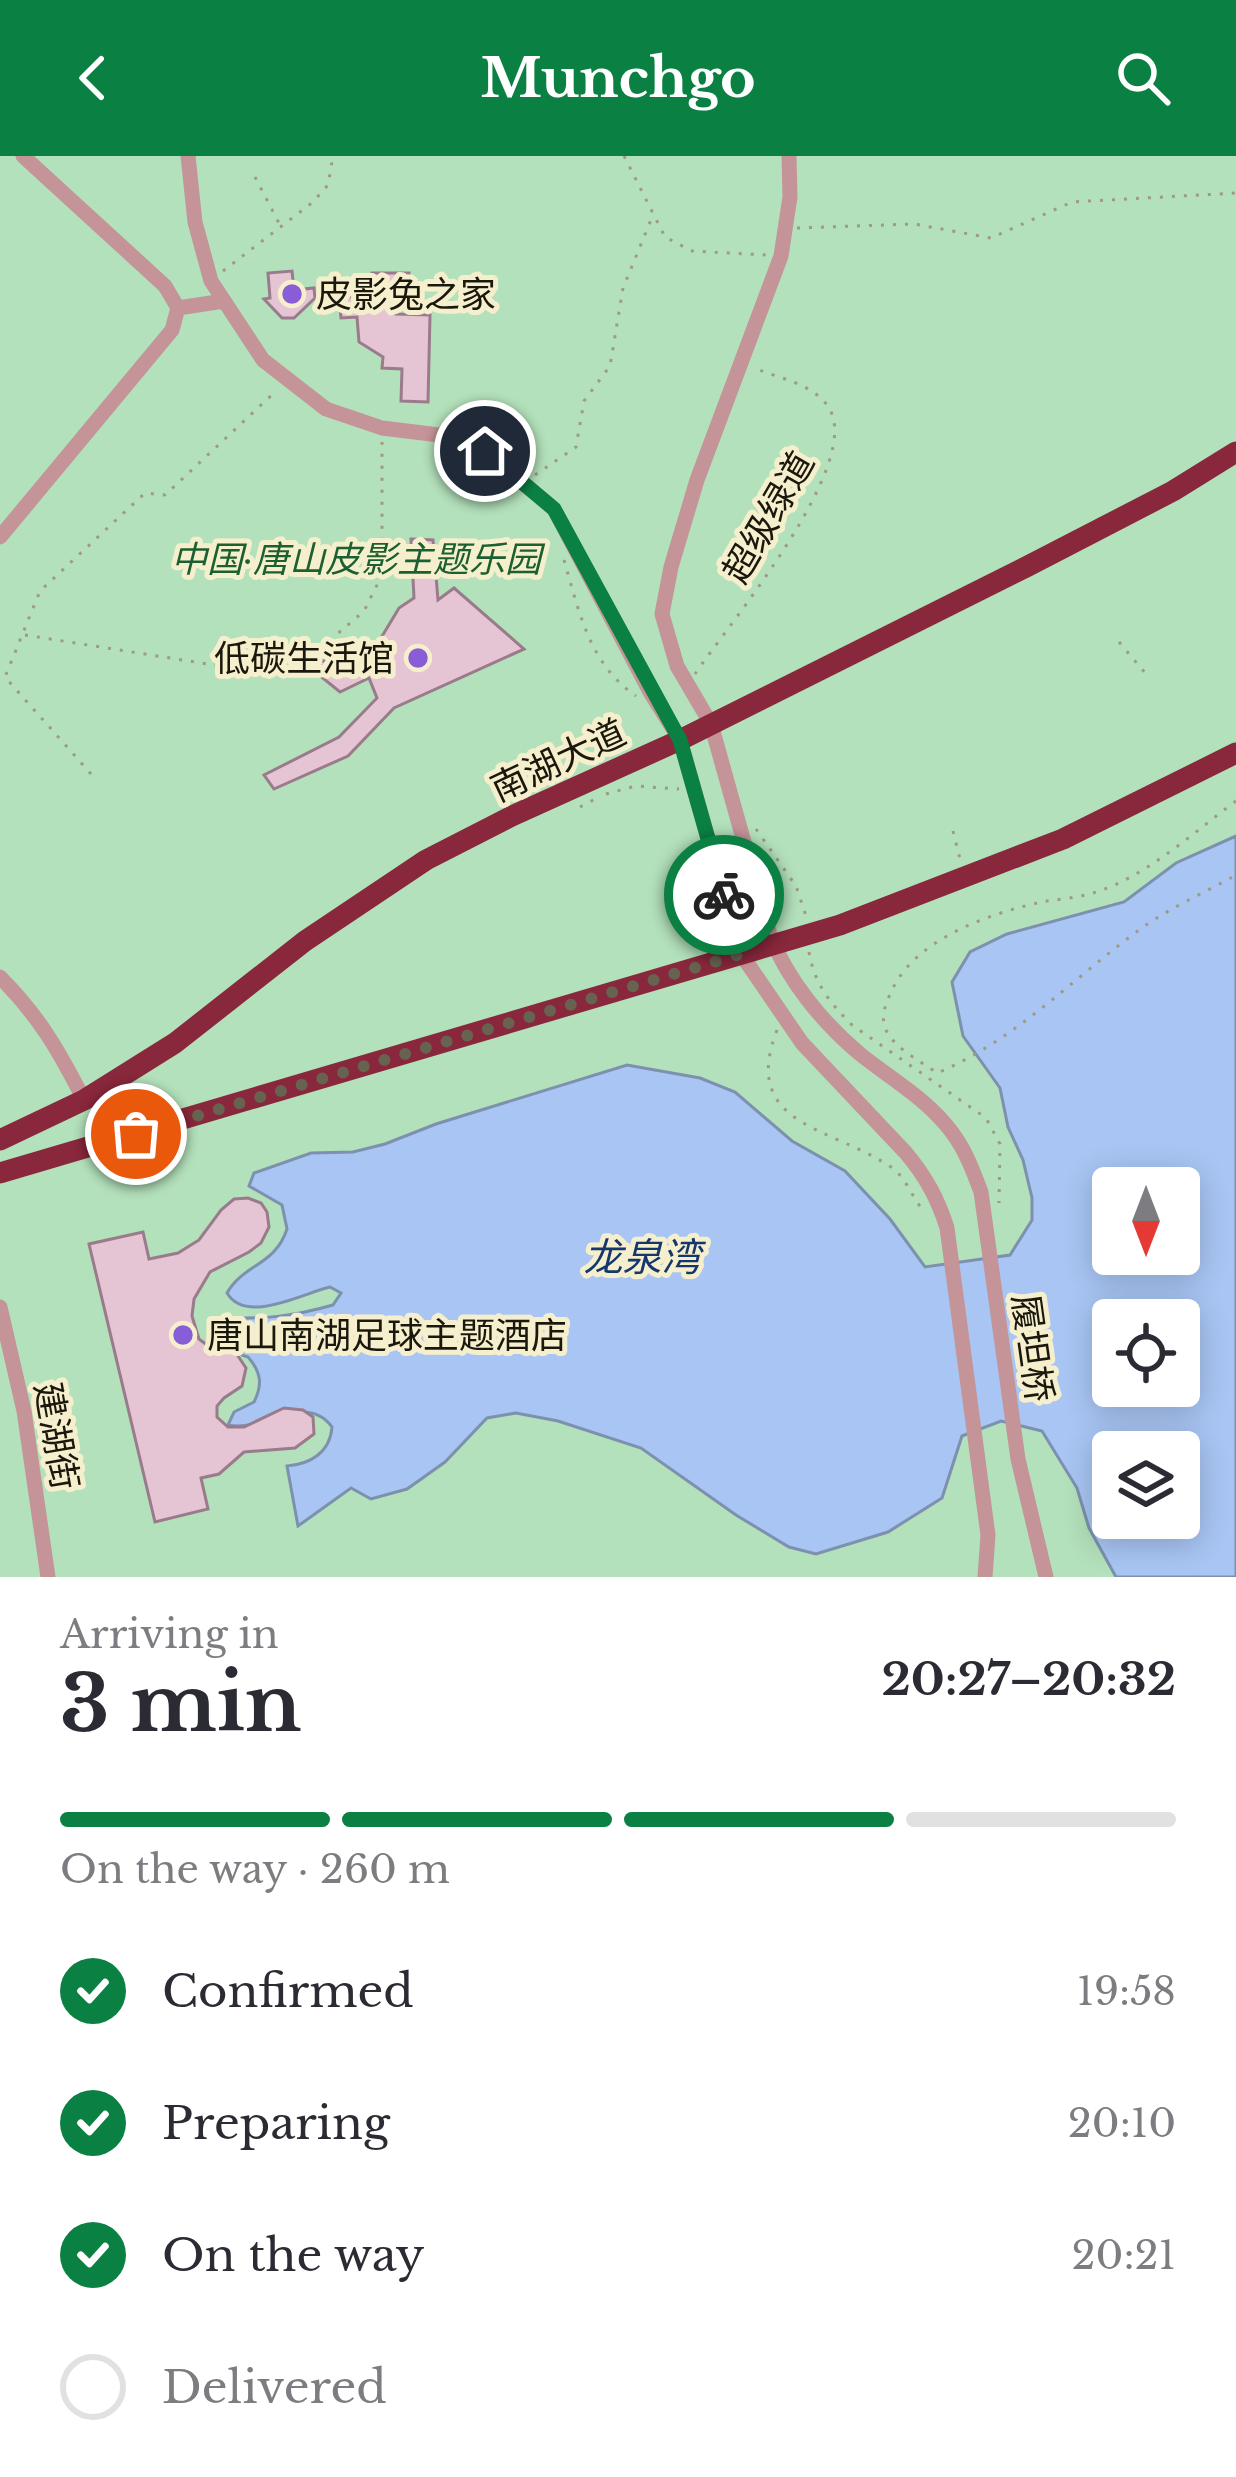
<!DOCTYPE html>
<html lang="en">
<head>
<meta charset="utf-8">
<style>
  :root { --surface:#fff; --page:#f7f7f7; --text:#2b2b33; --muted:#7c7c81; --line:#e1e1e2; --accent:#0b8043 }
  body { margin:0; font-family:"Libre Baskerville","Noto Sans SC",serif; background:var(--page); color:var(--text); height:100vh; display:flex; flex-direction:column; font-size:45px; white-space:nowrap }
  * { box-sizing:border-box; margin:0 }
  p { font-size:39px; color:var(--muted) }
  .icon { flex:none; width:66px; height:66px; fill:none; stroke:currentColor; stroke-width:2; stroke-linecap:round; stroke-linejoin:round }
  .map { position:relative; height:1421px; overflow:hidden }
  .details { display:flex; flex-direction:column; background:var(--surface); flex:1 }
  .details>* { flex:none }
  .needle { width:78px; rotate:180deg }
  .buttons { position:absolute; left:1092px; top:1011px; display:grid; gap:24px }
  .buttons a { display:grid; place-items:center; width:108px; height:108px; border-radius:12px; background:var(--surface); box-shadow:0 6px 30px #0003; font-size:60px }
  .pin { position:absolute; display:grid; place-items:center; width:102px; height:102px; color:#fff; margin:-51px; border:6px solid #fff; border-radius:50%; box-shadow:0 3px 12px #0007 }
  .courier { position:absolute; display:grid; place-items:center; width:120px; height:120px; margin:-60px; border:9px solid #0b8043; border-radius:50%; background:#fff; color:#222; box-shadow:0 3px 15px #0007 }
  .headline em { font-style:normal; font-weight:700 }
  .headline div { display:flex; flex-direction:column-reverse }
  .headline { display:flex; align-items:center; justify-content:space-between; height:204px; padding:0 60px }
  h1 { font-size:78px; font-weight:700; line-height:90px }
  .bar { display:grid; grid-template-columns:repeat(4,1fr); gap:18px 12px; align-content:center; height:144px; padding:0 60px }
  .bar i { height:15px; border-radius:9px; background:var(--line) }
  .bar .selected { background:var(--accent) }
  .bar p { grid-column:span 4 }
  ol { padding:0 60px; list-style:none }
  li { display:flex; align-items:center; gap:36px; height:132px }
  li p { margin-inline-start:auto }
  li .icon { padding:12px; border-radius:50%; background:var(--accent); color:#fff; stroke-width:4 }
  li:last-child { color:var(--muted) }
  li i { width:66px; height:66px; border:6px solid var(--line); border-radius:50% }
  header { display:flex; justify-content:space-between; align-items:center; height:156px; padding:0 60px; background:var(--accent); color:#fff; font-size:54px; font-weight:700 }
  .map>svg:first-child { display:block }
  .green { fill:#b3e1bb; fill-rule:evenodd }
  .water { fill:#a8c5f3; stroke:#7d91ae; stroke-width:3; fill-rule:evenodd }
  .building { fill:#e5c4d4; stroke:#9a7b8b; stroke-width:3 }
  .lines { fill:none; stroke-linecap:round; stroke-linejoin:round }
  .path { stroke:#9f9a82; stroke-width:3; stroke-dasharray:3 9; stroke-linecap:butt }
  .minor { stroke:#c59499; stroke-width:15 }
  .highway { stroke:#89273c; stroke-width:21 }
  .done { stroke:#676350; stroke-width:12; stroke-dasharray:0 21.6 }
  .route { stroke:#0b8043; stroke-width:15 }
  .poi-dot { fill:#885dd7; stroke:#f6efce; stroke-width:4.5 }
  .labels { text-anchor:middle; stroke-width:10; stroke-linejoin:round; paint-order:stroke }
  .poi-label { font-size:36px; fill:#1a180c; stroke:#f6efce; text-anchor:start }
  .street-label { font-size:36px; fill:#1a180c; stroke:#f6efce }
  .park-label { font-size:36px; font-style:italic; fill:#1c6031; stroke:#f6efce }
  .water-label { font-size:39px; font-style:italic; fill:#14376c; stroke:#f6efce }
</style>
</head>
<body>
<header><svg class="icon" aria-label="back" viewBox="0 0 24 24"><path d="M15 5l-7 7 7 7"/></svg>Munchgo<svg class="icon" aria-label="search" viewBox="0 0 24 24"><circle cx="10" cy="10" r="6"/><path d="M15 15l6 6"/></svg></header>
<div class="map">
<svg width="1236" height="1421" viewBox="0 0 1236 1421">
  <rect width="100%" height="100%" fill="#f6efce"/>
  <path class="green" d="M0,0H1236V1421H0ZM1113,1032H1179V1098H1113ZM1113,1164H1179V1230H1113ZM1113,1296H1179V1362H1113Z"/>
  <path class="water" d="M1236,680V1421H1116L1089,1372L1077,1332L1042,1275L1001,1265L962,1280L942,1342L888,1376L816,1398L789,1391L736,1359L641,1292L558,1265L516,1257L487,1262L445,1306L407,1333L371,1343L351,1332L298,1370L287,1310C310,1308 330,1297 332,1271C306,1235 261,1277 228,1269L234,1256L254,1246C263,1228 261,1216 248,1201L221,1192L213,1185L220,1162C264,1163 291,1161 333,1149L341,1137L330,1131C303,1137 246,1169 227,1137C243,1108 275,1110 287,1073L282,1049L249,1030L254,1017L311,997L353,996L385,988L436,968L627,909L700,922L735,936L792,985L845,1015L890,1063L925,1111L1010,1099L1032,1064V1042L1023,1004L1008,971L1000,932L963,880L952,826L970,796L1007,778L1124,746L1176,707ZM1113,1032H1179V1098H1113ZM1113,1164H1179V1230H1113ZM1113,1296H1179V1362H1113Z"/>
  <path class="building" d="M292,115L294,134L314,132L315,142L294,162H282L264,143L270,142L268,117Z
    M372,117H409V130H396V158L430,159L428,246L401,245L402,213L382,212L383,201L359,186L357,161L341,162L340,151L357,133H372Z
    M411,383L433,384L438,444L454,432L524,493L394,552L348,600L274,633L264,619L339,581L377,542L369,522L340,536L308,510L378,487L399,452L414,442Z
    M234,1043L248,1042L261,1047L267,1056L269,1071L261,1087L249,1096L210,1116L194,1143L192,1160L199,1183L211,1192L236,1197L246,1212L242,1230L224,1242L217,1250V1261L228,1271H244L284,1252L303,1254L313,1261L314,1278L295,1292L244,1296L219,1318L201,1322L208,1353L155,1366L89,1088L143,1076L149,1103L178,1097L199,1084L221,1054Z"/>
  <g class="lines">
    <path class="path" d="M624,0L665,81L692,95L767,99
      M255,21L280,69
      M797,72L914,68L991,82L1072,46L1236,37
      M223,115L313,46L328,29L333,0
      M535,319L576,291L584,245L610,210L623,132L653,59
      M564,404C579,455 589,508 636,540
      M25,479L233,512L321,492L364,455L382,419V286
      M1119,486L1146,518
      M695,518C728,469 864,308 829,252C814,228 781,223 757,213
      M91,618L5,521L40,435L145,337L165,339L276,235
      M606,638L636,630L679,633
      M1236,645C1194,676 1147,720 1096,736C1079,742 1059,743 1041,746C989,758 918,782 893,832C886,846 879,862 887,876C896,893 922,906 937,917C1016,884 1072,823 1139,774C1169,752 1204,737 1236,719
      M580,651L597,642
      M756,673L796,730L807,763
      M953,675L960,703
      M809,796C814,827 830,847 852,869L986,962L1000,988L999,1047
      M777,874C740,970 830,970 891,1011C907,1022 912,1043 925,1056"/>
    <path class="minor" d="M188,0L195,66L211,125L263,204L326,253L382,272L439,279L485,295L554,353L650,536L680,584L741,798L802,887L906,997C926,1021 938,1043 947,1072L988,1379L985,1421
      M789,0L790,41L781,100L697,324L671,411L662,458L677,510L711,568L770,779C788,825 823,867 860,898C890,922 922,940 947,970C964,990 972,1012 981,1036L1018,1303L1046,1421
      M178,152L224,145
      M0,381L172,174L178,152L165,130L23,0
      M0,821C39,860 59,895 84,944
      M0,1151L24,1255L48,1421"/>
    <path class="highway" d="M0,984L84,944L175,887L305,785L426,704L512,660L680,584L1028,410L1173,335L1236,296
      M0,1017L840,769L1063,683L1236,597"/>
  </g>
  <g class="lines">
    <path class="done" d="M136,978L741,798L724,739"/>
    <path class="route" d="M485,295L554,353L680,584L724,739"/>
  </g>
  <g class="poi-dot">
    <circle cx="292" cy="138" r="12"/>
    <circle cx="418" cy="502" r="12"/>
    <circle cx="183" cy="1179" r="12"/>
  </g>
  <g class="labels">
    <g class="poi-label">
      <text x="316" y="151">皮影兔之家</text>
      <text x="394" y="515" text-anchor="end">低碳生活馆</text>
      <text x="207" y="1192">唐山南湖足球主题酒店</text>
    </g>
    <g class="street-label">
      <text transform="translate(768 361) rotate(-60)" y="13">超级绿道</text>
      <text transform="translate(558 604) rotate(-25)" y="13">南湖大道</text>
      <text transform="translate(1033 1192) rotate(82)" y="13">履坦桥</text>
      <text transform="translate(57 1280) rotate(80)" y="13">建湖街</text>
    </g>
    <g class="park-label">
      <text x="356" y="416">中国·唐山皮影主题乐园</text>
    </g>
    <g class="water-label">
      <text x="642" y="1115">龙泉湾</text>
    </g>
  </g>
</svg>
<div class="buttons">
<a><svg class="needle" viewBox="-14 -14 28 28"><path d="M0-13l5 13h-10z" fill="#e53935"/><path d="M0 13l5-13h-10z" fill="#7c7c81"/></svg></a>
<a><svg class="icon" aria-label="locate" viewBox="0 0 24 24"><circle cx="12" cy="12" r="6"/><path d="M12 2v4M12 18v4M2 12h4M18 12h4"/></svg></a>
<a><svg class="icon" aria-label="layers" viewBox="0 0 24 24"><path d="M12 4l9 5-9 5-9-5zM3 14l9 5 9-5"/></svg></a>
</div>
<div class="pin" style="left:136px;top:978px;background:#ea580c"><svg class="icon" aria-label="bag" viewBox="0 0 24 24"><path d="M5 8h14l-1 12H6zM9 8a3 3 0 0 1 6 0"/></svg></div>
<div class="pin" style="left:485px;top:295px;background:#1f2937"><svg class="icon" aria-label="home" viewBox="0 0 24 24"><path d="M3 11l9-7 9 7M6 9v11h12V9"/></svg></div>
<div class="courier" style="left:724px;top:739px"><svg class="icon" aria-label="bike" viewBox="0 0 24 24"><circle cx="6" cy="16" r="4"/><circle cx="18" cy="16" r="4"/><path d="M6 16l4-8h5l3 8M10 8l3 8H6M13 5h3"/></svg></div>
</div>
<section class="details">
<div class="headline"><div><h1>3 min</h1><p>Arriving in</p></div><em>20:27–20:32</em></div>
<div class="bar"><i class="selected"></i><i class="selected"></i><i class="selected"></i><i></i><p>On the way · 260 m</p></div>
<ol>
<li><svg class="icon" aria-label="check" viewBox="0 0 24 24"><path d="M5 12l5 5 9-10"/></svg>Confirmed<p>19:58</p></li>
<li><svg class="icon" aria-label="check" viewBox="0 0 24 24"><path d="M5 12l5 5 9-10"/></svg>Preparing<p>20:10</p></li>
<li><svg class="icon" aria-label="check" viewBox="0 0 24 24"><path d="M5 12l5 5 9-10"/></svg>On the way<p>20:21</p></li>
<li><i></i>Delivered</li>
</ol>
</section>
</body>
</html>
